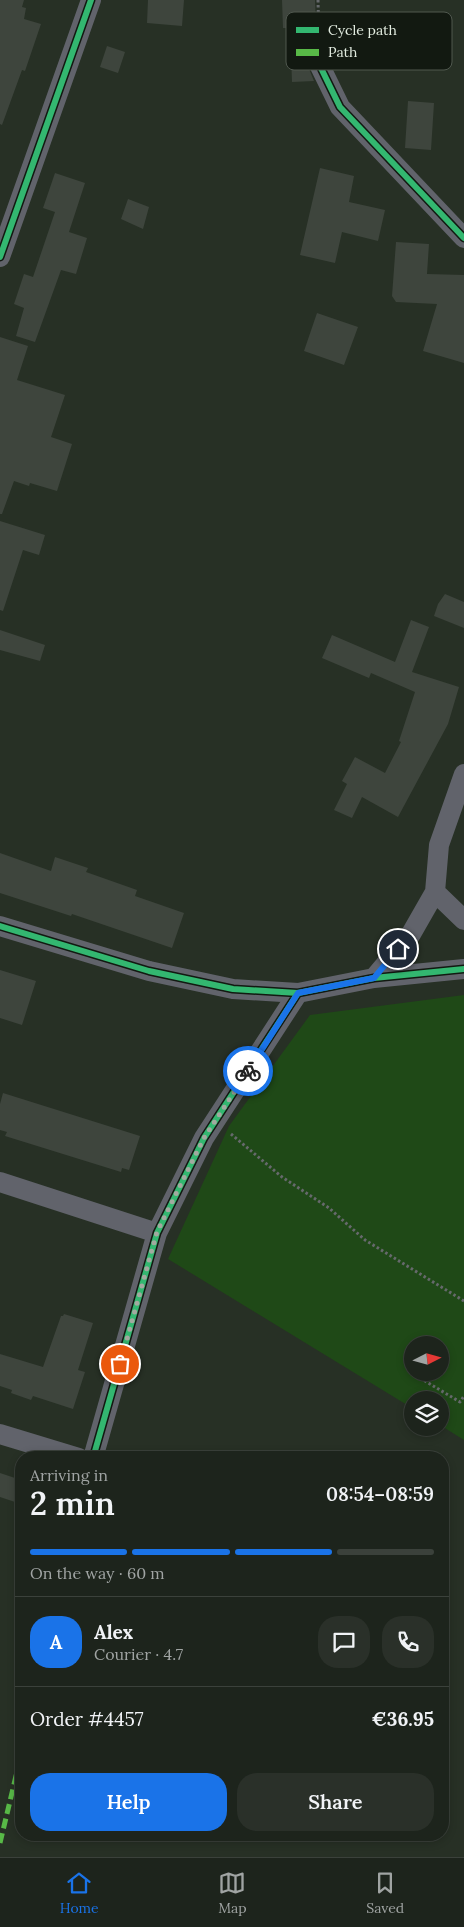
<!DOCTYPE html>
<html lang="en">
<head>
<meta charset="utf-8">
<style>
  :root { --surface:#1d241c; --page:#2a3029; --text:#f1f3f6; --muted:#a0a4a3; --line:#3b413b; --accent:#1a73e8 }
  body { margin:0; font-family:Lora,serif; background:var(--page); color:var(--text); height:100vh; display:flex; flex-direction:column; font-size:19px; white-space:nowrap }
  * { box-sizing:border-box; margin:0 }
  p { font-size:16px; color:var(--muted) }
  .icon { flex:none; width:28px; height:28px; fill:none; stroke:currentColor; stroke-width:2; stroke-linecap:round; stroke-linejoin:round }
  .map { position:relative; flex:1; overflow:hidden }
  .panel { position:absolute; left:15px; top:1451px; width:434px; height:390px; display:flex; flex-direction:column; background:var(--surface); border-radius:20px; box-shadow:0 2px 8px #0003,0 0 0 1px var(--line) }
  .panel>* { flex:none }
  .needle { width:32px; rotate:84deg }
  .tools { position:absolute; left:404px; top:1336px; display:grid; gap:10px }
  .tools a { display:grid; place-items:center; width:45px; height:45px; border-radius:50%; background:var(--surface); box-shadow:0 2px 8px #0003,0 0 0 1px var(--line); font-size:25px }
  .pin { position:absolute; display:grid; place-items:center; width:42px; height:42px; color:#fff; margin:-21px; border:2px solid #fff; border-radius:50%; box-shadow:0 1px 5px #0007 }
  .courier { position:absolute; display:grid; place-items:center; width:50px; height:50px; margin:-25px; border:4px solid #1a73e8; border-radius:50%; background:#fff; color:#222; box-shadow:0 1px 6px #0007 }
  .head em { font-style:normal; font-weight:600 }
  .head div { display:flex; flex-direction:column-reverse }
  .head { display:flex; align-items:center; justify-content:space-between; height:85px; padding:0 15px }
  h1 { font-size:32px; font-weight:600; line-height:38px }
  .bar { display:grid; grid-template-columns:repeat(4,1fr); gap:8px 5px; align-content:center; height:60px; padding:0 15px }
  .bar i { height:6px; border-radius:4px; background:var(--line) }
  .bar .on { background:var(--accent) }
  .bar p { grid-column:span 4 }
  .line { display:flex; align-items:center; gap:12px; padding:0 15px; border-top:1px solid var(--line) }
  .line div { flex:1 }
  .round { display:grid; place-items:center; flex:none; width:52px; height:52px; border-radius:20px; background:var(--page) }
  .primary-button { display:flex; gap:10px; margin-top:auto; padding:10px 15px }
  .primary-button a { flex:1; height:58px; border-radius:20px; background:var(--accent); color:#fff; font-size:20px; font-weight:600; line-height:58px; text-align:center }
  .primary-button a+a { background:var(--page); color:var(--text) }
  .dock { display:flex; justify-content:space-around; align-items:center; height:70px; border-top:1px solid var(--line); background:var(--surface); font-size:14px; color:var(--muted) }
  .dock a { display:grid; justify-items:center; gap:2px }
  .dock .on { color:var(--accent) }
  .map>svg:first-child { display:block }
  .green { fill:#1f4917; fill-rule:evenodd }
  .building { fill:#3e453d }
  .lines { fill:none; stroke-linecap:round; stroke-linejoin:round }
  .path { stroke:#66696c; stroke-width:3; stroke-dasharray:2.5 2.5; stroke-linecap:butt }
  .minor { stroke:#61636b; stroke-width:20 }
  .quiet { stroke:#58b947; stroke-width:5; stroke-dasharray:10 5; stroke-linecap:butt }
  .cycleway-casing { stroke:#121911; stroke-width:9 }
  .cycleway { stroke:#33b770; stroke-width:6 }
  .done { stroke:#a1aa9f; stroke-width:5; stroke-dasharray:0 9 }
  .route { stroke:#1a73e8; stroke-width:6 }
  .key { fill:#121911; stroke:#50584f; stroke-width:1 }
  .key-label { font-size:14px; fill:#e2ece0 }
</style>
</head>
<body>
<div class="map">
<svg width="464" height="1857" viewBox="0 0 464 1857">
  <rect width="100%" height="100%" fill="#273025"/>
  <path class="green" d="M464,995V1440L440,1425V1400H412V1408L168,1259L229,1126L310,1015ZM412,1345H440V1372H412Z"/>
  <path class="building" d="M0,0H24L22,7L26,8L24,19L41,24L25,71L22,70L2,125L0,124Z
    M148,0H184L182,26L147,23Z
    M282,0H315L317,53L309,57L307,64L314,81L292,82L290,28H283Z
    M107,46L125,52L118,73L100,67Z
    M408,101L434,103L431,150L405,148Z
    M320,168L354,176L349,202L385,210L378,241L342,232L335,263L300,255Z
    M55,173L85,183L69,232L87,238L76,274L61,270L35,342L16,336L24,308L14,304L24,274L33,277L55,212L43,208Z
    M128,199L149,207L143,229L121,219Z
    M396,242L429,244L427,274L464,275V363L423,351L437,304L396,302L392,296Z
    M317,313L358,327L344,365L304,351Z
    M0,337L28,346L17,380L65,395L51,437L72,444L57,491L30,483L29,486L14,481L2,514H0Z
    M0,521L45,535L39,555L23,550L3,611L0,610Z
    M445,594L464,602V628L434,616L438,604Z
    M411,620L429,627L412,672L459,687L448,724L398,817L362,797L352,818L334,810L347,784L342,781L355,757L385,773L401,742L399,741L415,692L371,673L369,678L322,658L332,635L395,662Z
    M0,630L45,645L40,661L0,650Z
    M0,853L51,871L55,857L88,868L86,872L137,890L135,896L184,913L172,948L72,914L71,916L0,893Z
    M0,970L36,981L22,1025L0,1018Z
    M3,1093L140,1136L129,1170L122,1168L121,1172L5,1136L7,1132L0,1130V1104Z
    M64,1314L93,1323L78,1370L85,1372L73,1409L33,1396L31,1400L11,1393L12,1390L0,1386V1354L43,1367L61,1316H63Z
    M0,1473L21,1480V1504L0,1497Z"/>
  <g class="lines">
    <path class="path" d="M318,0L319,44
      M231,1134L282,1177L329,1208L365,1240L464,1301
      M420,1378L460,1402L464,1396"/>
    <path class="minor" d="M319,64L340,107L464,238
      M0,257L91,0
      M435,892L464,920
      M0,926L149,971L233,989L298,993L374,978L464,969
      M374,978L411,934L435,892L439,845L464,774
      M0,1182L157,1233
      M0,1434L79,1458
      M93,1458L157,1233L204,1138L298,993"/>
    <path class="quiet" d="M0,1843L21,1755"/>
    <defs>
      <path id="cycleway" d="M319,64L340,107L464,238
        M0,257L91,0
        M0,926L149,971L233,989L298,993L374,978L464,969
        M93,1458L157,1233L204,1138L298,993"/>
    </defs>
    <use href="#cycleway" class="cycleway-casing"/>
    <use href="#cycleway" class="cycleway"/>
  </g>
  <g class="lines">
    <path class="done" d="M120,1364L157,1232L204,1138L248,1071"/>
    <path class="route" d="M248,1071L298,993L374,978L398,949"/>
  </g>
  <rect x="286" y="12" width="166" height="58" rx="8" class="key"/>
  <rect x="296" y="27" width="23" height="6" fill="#33b770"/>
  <rect x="296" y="49" width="23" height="7" fill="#58b947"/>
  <g class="key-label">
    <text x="328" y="35">Cycle path</text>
    <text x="328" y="57">Path</text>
  </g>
</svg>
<div class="tools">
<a><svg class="needle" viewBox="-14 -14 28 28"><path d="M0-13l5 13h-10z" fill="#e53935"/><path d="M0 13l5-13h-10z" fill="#a0a4a3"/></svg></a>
<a><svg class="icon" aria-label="layers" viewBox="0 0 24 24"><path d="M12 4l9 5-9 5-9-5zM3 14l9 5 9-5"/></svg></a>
</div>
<div class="pin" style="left:120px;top:1364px;background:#ea580c"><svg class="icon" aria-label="bag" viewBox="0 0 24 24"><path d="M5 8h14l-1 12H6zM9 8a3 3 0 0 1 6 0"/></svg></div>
<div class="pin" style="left:398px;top:949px;background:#1f2937"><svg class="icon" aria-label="home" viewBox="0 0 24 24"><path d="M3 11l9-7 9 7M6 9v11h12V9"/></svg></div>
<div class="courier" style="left:248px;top:1071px"><svg class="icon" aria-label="bike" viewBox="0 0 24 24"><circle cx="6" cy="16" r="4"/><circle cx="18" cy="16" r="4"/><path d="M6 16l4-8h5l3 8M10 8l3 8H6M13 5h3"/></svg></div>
<section class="panel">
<div class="head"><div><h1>2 min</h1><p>Arriving in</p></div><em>08:54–08:59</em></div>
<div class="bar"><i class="on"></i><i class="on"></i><i class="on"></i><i></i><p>On the way · 60 m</p></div>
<div class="line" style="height:90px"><b class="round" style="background:var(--accent);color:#fff">A</b><div><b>Alex</b><p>Courier · 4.7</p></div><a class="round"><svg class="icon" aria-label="chat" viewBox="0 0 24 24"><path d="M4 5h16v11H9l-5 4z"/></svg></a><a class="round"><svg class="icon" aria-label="phone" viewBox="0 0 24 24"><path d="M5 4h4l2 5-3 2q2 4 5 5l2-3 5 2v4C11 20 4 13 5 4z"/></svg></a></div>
<div class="line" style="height:65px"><div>Order #4457</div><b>€36.95</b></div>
<div class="primary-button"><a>Help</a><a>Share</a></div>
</section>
</div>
<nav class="dock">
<a class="on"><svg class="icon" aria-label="home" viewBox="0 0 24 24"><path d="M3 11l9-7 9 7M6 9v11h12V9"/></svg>Home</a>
<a><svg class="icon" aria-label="map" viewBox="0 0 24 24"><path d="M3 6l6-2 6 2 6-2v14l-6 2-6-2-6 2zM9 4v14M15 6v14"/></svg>Map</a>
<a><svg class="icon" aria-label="saved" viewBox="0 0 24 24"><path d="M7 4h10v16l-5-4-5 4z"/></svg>Saved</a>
</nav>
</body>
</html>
